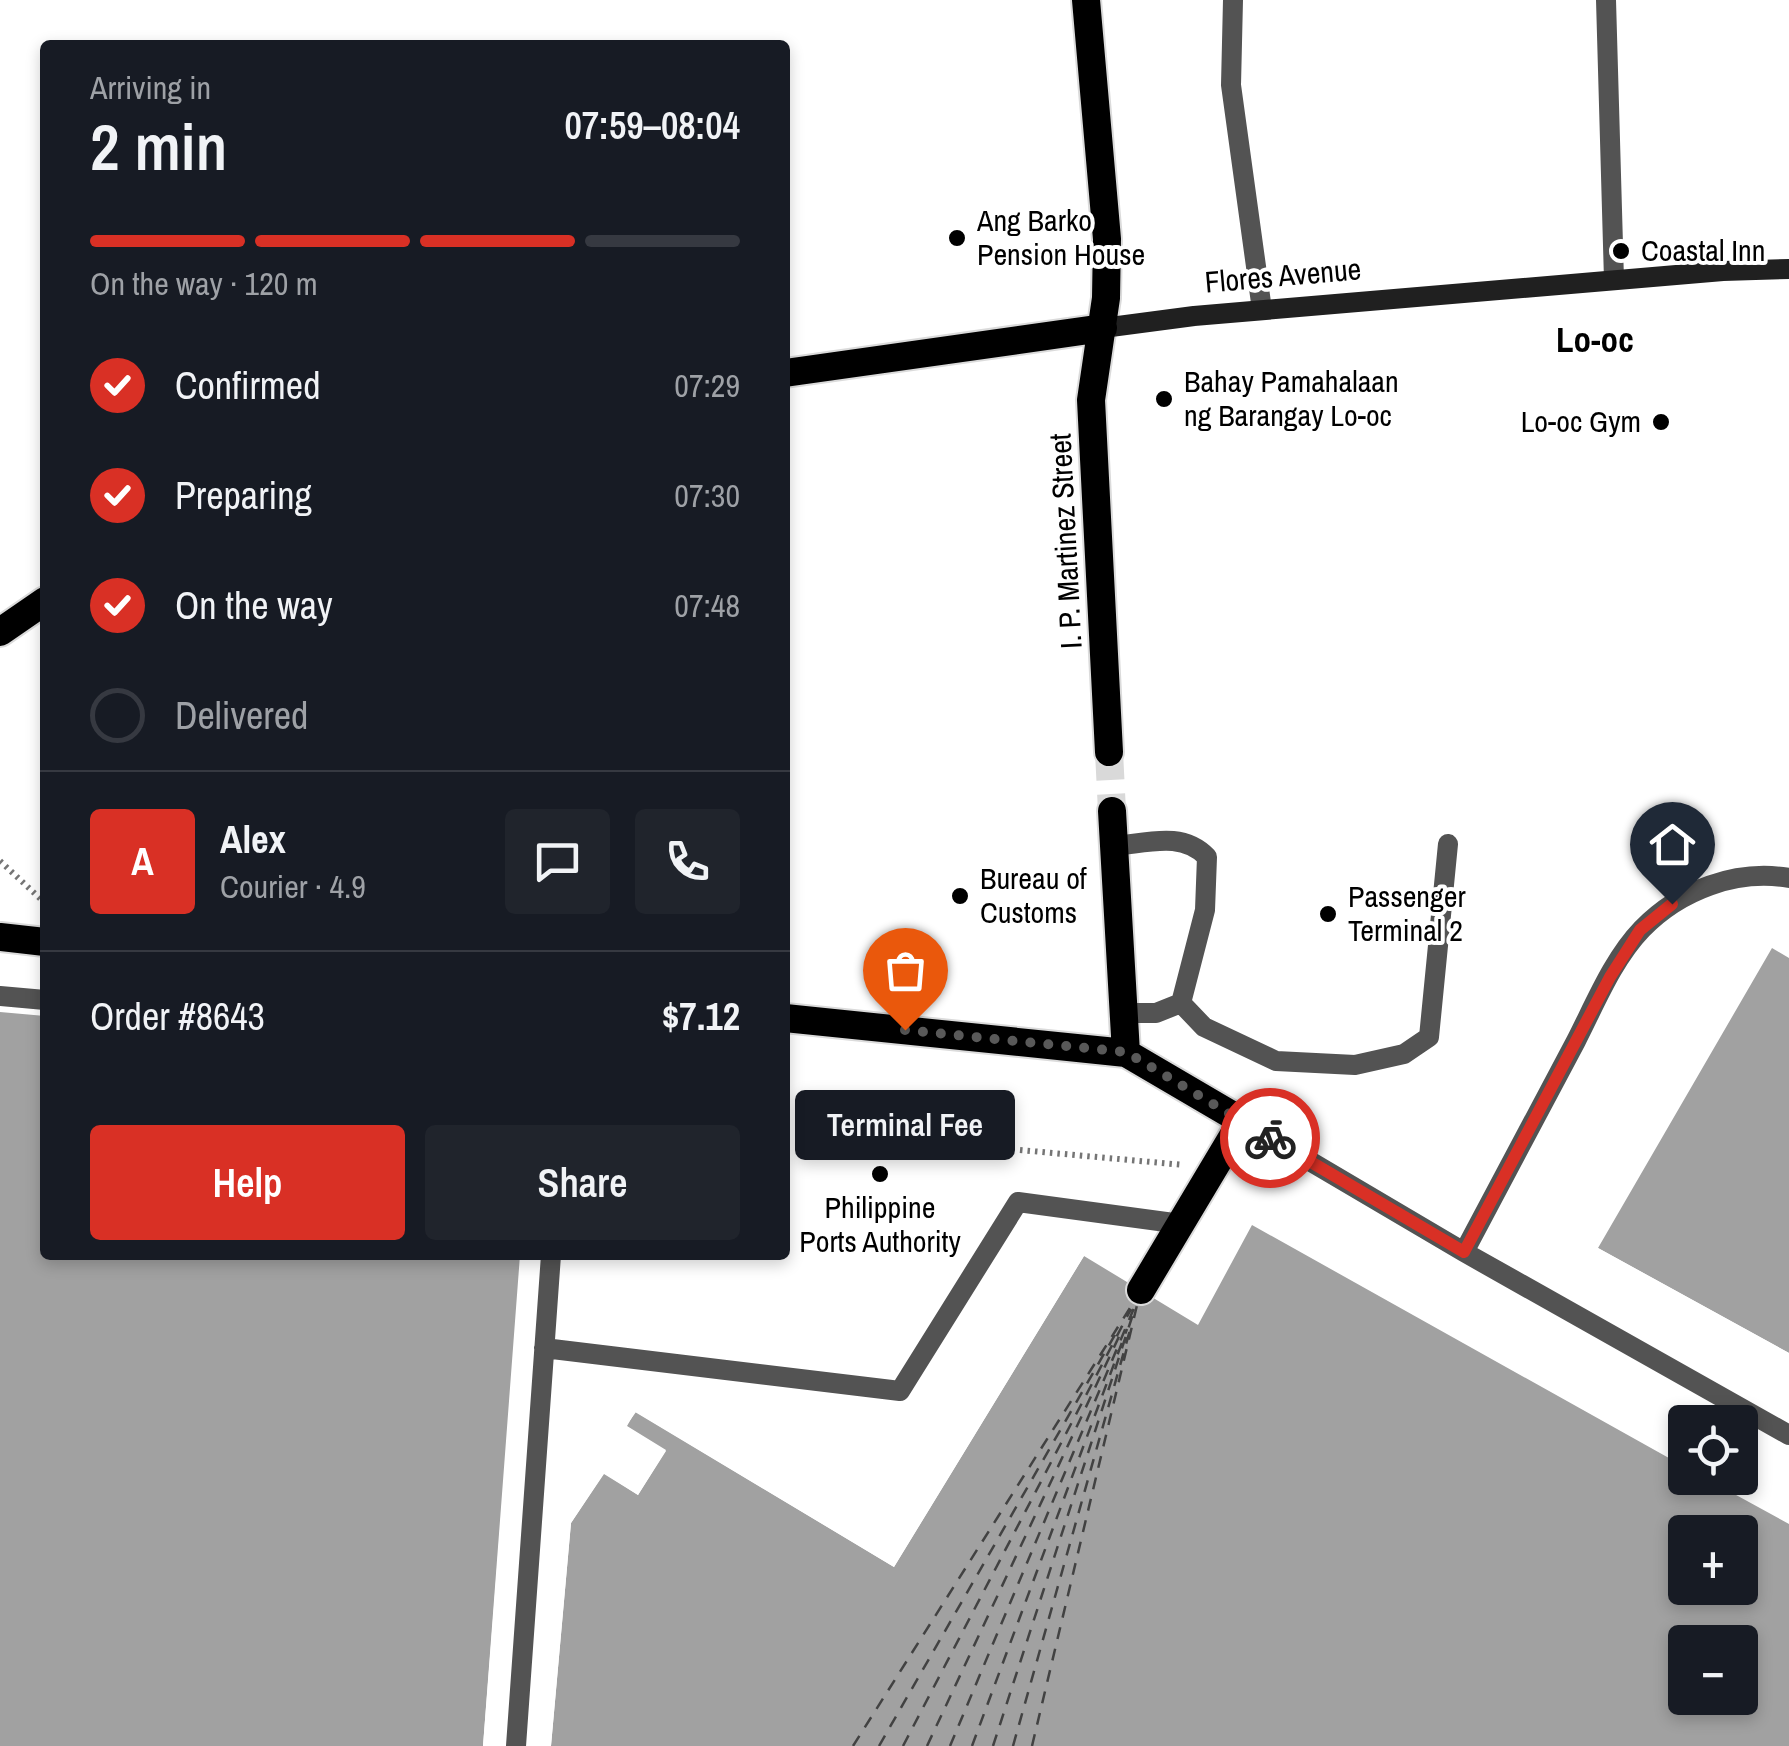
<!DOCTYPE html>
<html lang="en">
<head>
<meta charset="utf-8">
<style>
  :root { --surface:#171b24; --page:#20242c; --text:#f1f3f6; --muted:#9ea1a6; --line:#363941; --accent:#d93025 }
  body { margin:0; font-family:"Archivo Narrow",sans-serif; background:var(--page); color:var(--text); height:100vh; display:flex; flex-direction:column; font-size:38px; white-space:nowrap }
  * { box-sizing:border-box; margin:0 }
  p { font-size:32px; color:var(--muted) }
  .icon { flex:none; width:55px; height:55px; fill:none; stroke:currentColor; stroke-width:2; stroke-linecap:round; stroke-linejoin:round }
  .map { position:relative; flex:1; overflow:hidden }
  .panel { position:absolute; left:40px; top:40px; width:750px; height:1220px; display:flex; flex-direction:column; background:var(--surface); border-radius:10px; box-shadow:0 5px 15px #0003 }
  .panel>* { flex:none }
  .buttons { position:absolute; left:1668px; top:1405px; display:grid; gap:20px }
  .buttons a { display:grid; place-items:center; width:90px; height:90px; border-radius:10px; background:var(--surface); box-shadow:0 5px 15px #0003; font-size:50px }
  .pin { position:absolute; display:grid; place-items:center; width:85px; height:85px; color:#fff; margin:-102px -42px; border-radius:50% 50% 50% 0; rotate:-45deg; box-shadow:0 0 10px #0007 }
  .pin .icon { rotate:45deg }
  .courier { position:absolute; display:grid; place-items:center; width:100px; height:100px; margin:-50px; border:8px solid #d93025; border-radius:50%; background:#fff; color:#222; box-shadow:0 2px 12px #0007 }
  .bubble { position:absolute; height:70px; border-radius:10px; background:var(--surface); box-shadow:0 5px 15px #0003; font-size:32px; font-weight:600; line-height:70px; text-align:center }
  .summary em { font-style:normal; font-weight:600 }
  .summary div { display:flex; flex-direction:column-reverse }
  .summary { display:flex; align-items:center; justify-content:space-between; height:170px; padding:0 50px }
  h1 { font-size:65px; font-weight:600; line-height:75px }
  .bar { display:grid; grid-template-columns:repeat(4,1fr); gap:15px 10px; align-content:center; height:120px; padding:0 50px }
  .bar i { height:12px; border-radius:8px; background:var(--line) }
  .bar .active { background:var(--accent) }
  .bar p { grid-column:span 4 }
  .line { display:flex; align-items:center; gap:25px; padding:0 50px; border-top:2px solid var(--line) }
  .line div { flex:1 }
  .round { display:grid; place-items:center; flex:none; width:105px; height:105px; border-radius:10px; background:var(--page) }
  ol { padding:0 50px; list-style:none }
  li { display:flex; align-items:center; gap:30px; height:110px }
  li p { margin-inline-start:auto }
  li .icon { padding:10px; border-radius:50%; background:var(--accent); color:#fff; stroke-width:4 }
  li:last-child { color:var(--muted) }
  li i { width:55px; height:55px; border:5px solid var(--line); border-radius:50% }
  .action { display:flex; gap:20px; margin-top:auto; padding:20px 50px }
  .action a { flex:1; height:115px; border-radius:10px; background:var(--accent); color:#fff; font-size:40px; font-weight:600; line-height:115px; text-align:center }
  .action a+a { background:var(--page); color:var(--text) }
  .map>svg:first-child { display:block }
  .water { fill:#a1a1a1; fill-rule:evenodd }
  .pier { fill:#fff }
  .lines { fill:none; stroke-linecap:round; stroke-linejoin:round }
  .ferry { stroke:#424242; stroke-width:2.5; stroke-dasharray:12 10; stroke-linecap:butt }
  .trunk-tunnel { stroke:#d9d9d9; stroke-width:28; stroke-dasharray:28 14; stroke-linecap:butt }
  .trunk-casing { stroke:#dbdbdb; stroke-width:32 }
  .path { stroke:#757575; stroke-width:6; stroke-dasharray:2.5 5; stroke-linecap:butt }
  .service { stroke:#535353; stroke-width:20 }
  .pedestrian { stroke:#535353; stroke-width:20 }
  .minor { stroke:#535353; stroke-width:20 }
  .secondary { stroke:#202020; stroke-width:20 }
  .trunk { stroke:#000; stroke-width:28 }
  .done { stroke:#595959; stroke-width:10; stroke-dasharray:0 18 }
  .route { stroke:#d93025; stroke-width:12 }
  .poi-dot { fill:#000; stroke:#fff; stroke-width:4 }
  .labels { text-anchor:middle; stroke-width:8; stroke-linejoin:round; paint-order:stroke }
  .poi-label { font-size:30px; fill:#000; stroke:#fff; text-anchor:start }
  .street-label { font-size:30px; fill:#000; stroke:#fff }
  .quarter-label { font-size:35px; font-weight:bold; fill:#000; stroke:#fff }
</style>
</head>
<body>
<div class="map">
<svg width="1789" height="1746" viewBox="0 0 1789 1746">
  <rect width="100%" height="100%" fill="#fff"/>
  <path class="water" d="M1772,948L1789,958V1353L1598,1248Z
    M0,1012L45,1016V1255H520L483,1746H0Z
    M1252,1225L1685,1467V1478H1705L1789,1524V1746H551L571,1523L604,1473L638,1495L666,1451L626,1426L636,1412L894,1567L1084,1256L1198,1325ZM1685,1532H1740V1588H1685ZM1685,1642H1740V1698H1685Z"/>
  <path class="pier" d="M1598,1248L1789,1353V1358L1596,1252Z
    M1079,1254L1084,1256L894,1567L635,1412L627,1426L666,1450L638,1495L604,1474L571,1523L551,1746H546L566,1521L601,1469H606L636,1488L659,1452L622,1429L630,1411H636L638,1407L892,1560Z
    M511,1389L516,1390L488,1746H483Z"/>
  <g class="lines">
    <path class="ferry" d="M853,1746L1135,1300
      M879,1746L1120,1326
      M903,1746L1131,1309
      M927,1746L1123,1328
      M950,1746L1137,1301
      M972,1746L1127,1329
      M993,1746L1134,1311
      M1013,1746L1130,1330
      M1032,1746L1138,1301"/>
    <path class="trunk-tunnel" d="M1109,752L1112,811"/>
    <defs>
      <path id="trunk" d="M1086,0L1107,239L1106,298L1091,400L1109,752
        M785,373L1103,328
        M0,632L45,601
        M1112,811L1126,1053
        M0,937L45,942
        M785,1018L1126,1053L1242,1121L1141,1290"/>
    </defs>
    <use href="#trunk" class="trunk-casing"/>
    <path class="path" d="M0,861L45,903
      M1020,1150L1184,1165"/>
    <path class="service" d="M1233,0L1231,85L1262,310
      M1114,846C1148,843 1182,831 1207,857L1205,910L1181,1003L1156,1013H1126
      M1181,1003L1204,1027L1276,1061L1355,1065L1404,1054L1429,1037L1448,844
      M1242,1121L1464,1252L1789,1435
      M1464,1252C1501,1182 1538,1112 1576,1041C1595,1004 1613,959 1642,929C1680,890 1736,869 1789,878
      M544,1348L900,1391L1018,1202L1181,1224
      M516,1746L551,1255"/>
    <path class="pedestrian" d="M0,996L45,1000"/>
    <path class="minor" d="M1606,0L1614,280"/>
    <path class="secondary" d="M1103,328L1194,316L1723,271L1789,269"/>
    <use href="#trunk" class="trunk"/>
  </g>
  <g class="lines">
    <path class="done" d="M905,1030L1126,1052L1270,1138"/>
    <path class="route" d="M1270,1138L1464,1252L1610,977L1640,930L1672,904"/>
  </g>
  <g class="poi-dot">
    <circle cx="957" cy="238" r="10"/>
    <circle cx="1621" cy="251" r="10"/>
    <circle cx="1164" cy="399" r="10"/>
    <circle cx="1661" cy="422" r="10"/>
    <circle cx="960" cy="896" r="10"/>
    <circle cx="1328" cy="914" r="10"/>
    <circle cx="880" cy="1174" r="10"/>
  </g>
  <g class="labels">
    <g class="poi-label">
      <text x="977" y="231">Ang Barko<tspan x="977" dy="34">Pension House</tspan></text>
      <text x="1641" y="261">Coastal Inn</text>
      <text x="1184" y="392">Bahay Pamahalaan<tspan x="1184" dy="34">ng Barangay Lo-oc</tspan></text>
      <text x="1641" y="432" text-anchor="end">Lo-oc Gym</text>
      <text x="980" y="889">Bureau of<tspan x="980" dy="34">Customs</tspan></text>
      <text x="1348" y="907">Passenger<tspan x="1348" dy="34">Terminal 2</tspan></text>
      <text x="880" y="1218" text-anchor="middle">Philippine<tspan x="880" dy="34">Ports Authority</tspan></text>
    </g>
    <g class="street-label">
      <text transform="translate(1283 276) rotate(-5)" y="10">Flores Avenue</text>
      <text transform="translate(1066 541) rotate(-93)" y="10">I. P. Martinez Street</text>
    </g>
    <g class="quarter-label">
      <text x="1595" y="352">Lo-oc</text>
    </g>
  </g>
</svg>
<div class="buttons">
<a><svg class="icon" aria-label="locate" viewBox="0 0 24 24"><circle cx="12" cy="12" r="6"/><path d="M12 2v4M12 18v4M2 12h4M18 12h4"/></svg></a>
<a>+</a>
<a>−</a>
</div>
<div class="pin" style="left:905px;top:1030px;background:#ea580c"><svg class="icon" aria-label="bag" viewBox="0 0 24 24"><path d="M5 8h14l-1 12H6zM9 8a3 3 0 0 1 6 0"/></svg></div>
<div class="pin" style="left:1672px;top:904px;background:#1f2937"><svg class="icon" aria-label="home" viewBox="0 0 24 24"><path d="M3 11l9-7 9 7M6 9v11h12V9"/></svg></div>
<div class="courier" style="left:1270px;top:1138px"><svg class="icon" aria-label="bike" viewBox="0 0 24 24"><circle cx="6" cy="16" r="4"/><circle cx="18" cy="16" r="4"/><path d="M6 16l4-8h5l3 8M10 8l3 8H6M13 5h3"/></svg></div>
<div class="bubble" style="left:795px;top:1090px;width:220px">Terminal Fee</div>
<section class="panel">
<div class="summary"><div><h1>2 min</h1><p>Arriving in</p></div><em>07:59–08:04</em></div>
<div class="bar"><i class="active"></i><i class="active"></i><i class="active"></i><i></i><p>On the way · 120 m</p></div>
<ol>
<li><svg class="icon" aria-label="check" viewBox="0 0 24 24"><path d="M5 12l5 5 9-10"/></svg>Confirmed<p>07:29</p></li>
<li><svg class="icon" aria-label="check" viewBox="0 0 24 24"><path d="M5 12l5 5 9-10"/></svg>Preparing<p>07:30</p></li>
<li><svg class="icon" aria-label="check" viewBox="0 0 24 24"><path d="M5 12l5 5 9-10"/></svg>On the way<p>07:48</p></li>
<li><i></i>Delivered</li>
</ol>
<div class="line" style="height:180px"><b class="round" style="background:var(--accent);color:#fff">A</b><div><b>Alex</b><p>Courier · 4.9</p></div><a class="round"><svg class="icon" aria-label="chat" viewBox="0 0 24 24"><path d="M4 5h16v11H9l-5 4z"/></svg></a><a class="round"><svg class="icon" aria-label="phone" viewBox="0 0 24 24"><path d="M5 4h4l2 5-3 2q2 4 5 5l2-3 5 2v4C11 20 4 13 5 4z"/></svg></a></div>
<div class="line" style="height:130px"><div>Order #8643</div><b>$7.12</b></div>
<div class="action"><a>Help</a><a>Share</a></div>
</section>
</div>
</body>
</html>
